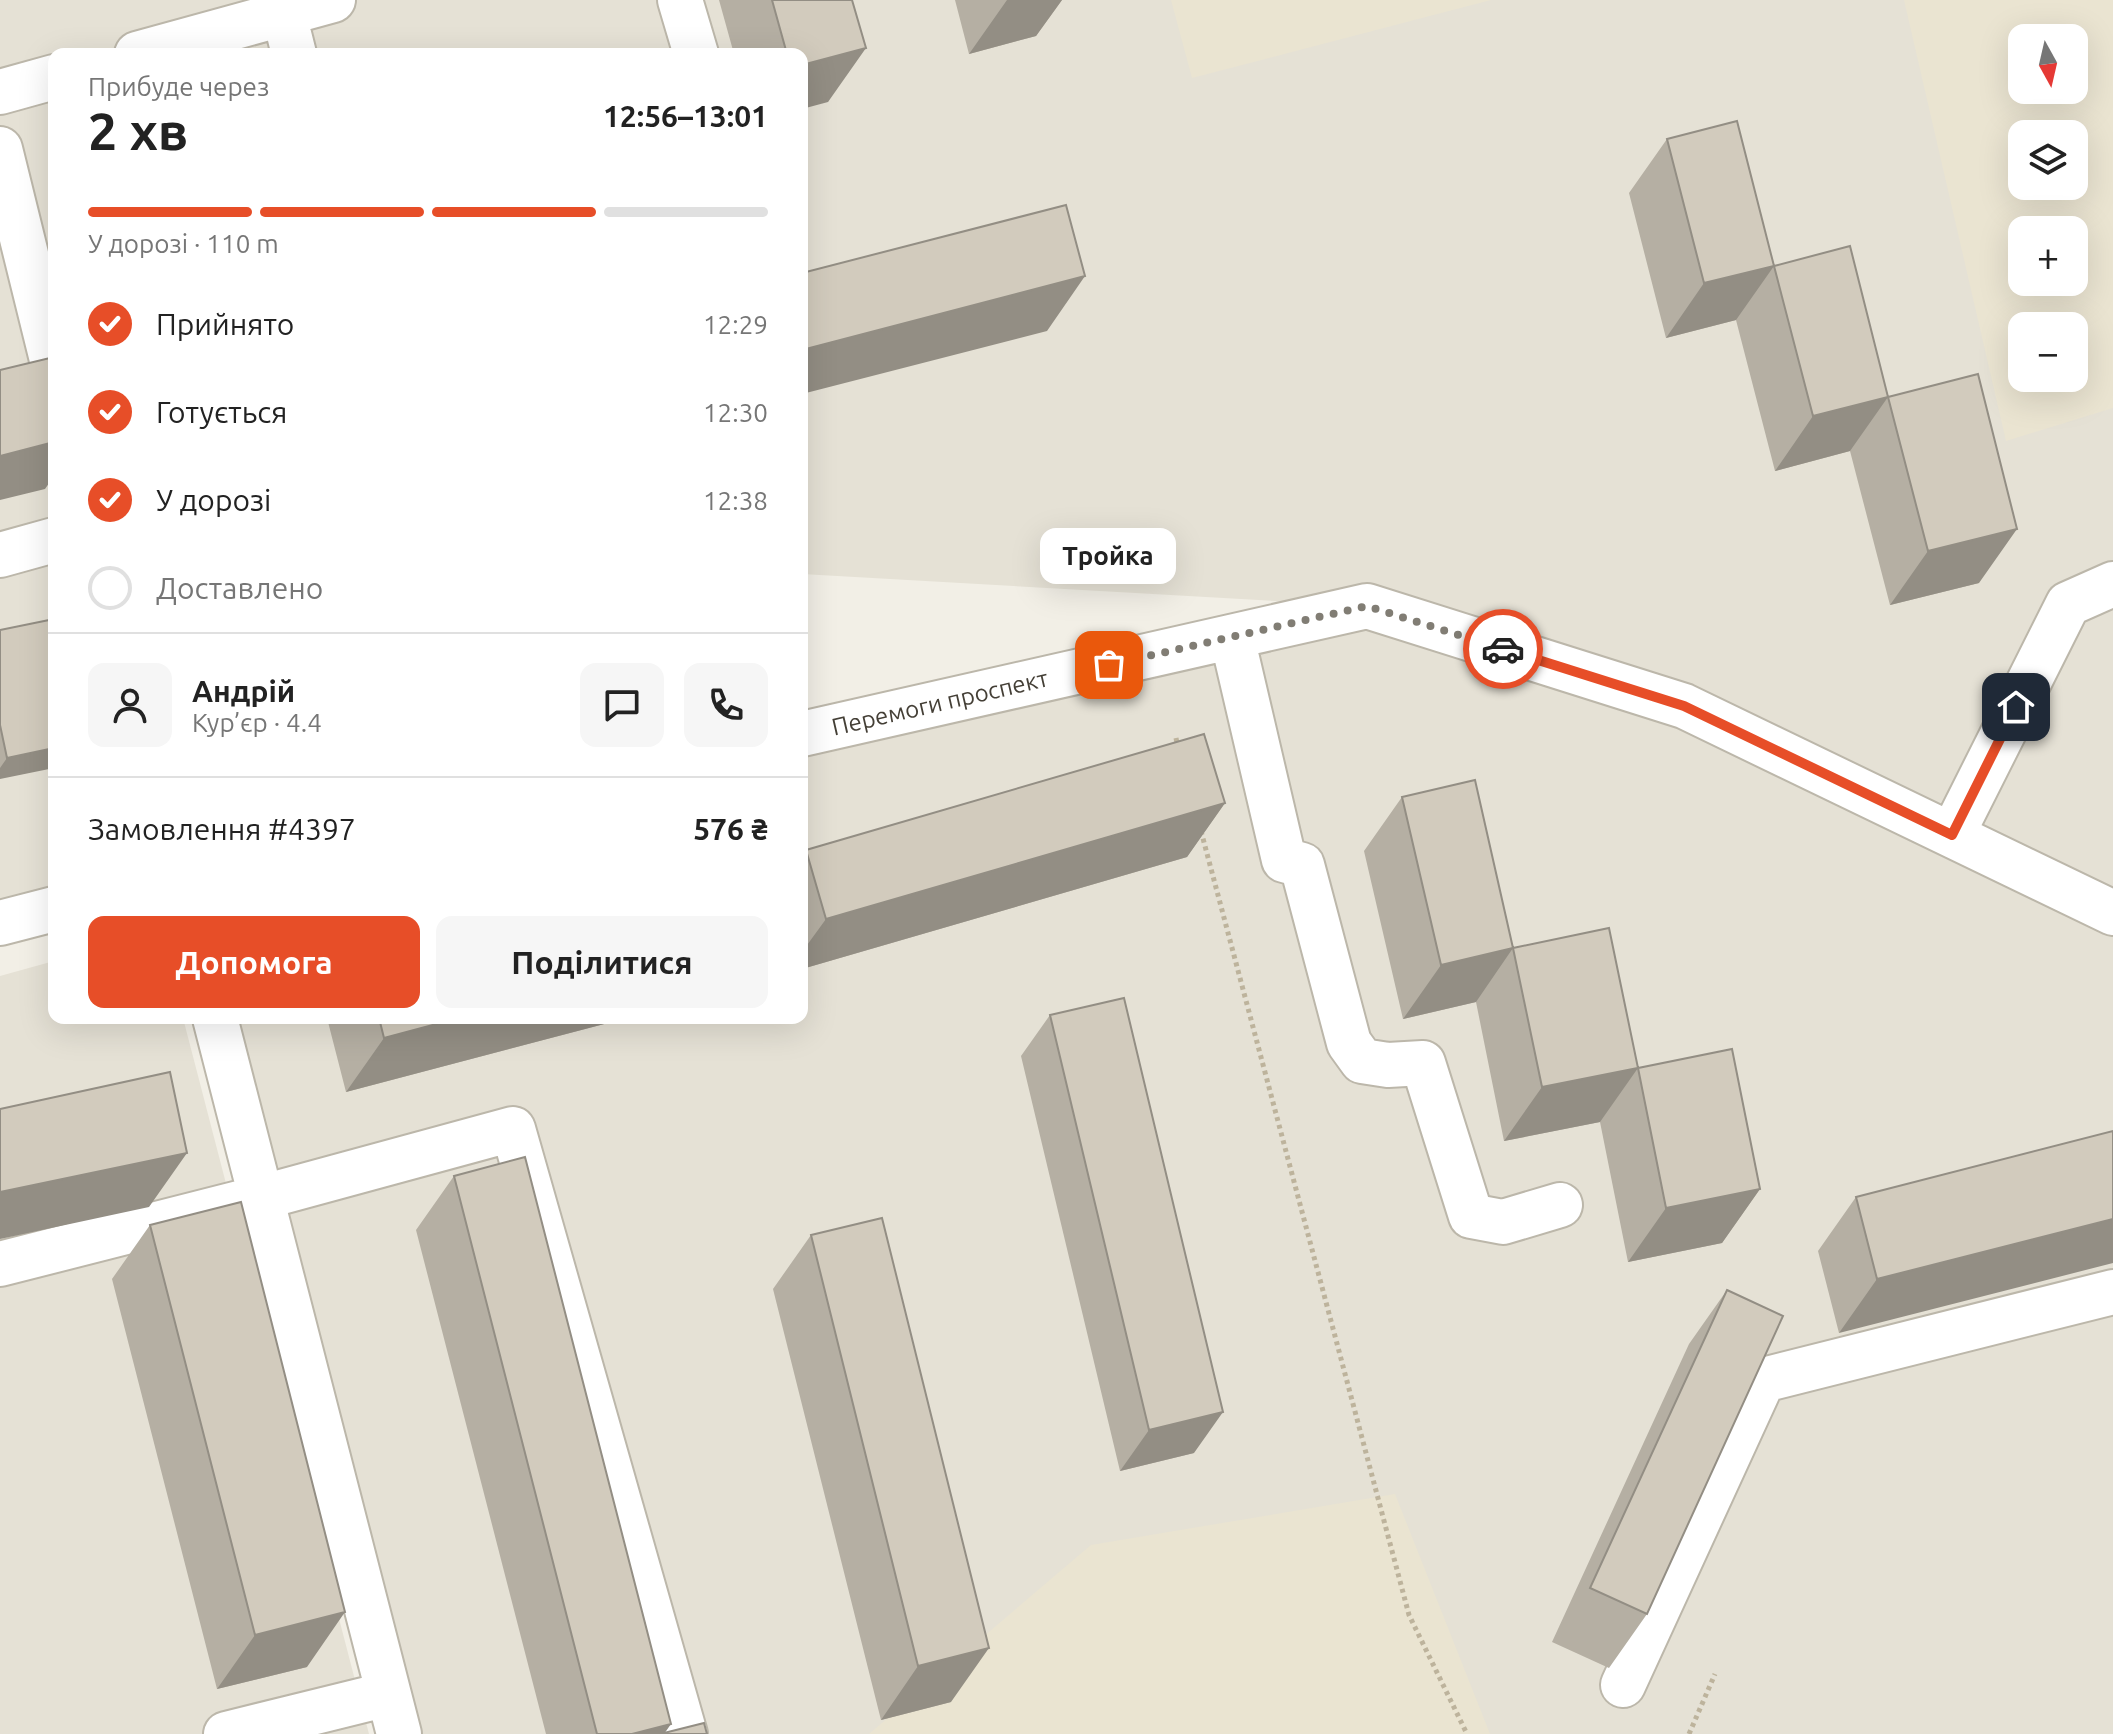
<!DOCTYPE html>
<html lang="uk">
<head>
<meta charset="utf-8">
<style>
  :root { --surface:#fff; --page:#f6f6f6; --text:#222; --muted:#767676; --line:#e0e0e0; --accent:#e74e28 }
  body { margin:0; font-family:Ubuntu,sans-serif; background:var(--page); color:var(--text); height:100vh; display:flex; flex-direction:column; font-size:30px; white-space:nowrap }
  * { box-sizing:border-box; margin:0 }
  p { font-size:26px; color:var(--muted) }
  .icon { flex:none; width:44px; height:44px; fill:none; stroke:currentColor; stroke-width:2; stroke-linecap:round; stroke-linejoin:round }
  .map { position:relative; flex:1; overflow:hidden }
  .side { position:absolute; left:48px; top:48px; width:760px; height:976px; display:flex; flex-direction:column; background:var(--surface); border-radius:16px; box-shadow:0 8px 32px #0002 }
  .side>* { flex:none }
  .needle { width:52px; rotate:172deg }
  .fabs { position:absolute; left:2008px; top:24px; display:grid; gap:16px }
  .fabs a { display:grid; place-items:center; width:80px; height:80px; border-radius:16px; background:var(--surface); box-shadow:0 8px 32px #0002; font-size:40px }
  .pin { position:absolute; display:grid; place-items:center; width:68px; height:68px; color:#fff; margin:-34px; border-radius:16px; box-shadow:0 4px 12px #0006 }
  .courier { position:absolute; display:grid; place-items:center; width:80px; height:80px; margin:-40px; border:6px solid #e74e28; border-radius:50%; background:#fff; color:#222; box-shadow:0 2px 10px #0007 }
  .bubble { position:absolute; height:56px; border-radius:16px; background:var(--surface); box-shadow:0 8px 32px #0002; font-size:26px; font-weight:600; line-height:56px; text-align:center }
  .overview em { font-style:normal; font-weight:600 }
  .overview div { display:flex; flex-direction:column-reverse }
  .overview { display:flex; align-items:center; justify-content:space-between; height:136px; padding:0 40px }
  h1 { font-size:52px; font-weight:600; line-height:60px }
  .bar { display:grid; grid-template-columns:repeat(4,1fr); gap:12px 8px; align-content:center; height:96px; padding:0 40px }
  .bar i { height:10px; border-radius:6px; background:var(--line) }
  .bar .on { background:var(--accent) }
  .bar p { grid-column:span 4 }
  .line { display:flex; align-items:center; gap:20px; padding:0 40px; border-top:2px solid var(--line) }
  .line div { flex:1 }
  .round { display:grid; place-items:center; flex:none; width:84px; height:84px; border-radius:16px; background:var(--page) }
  ol { padding:0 40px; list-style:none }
  li { display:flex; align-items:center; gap:24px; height:88px }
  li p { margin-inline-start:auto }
  li .icon { padding:8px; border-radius:50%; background:var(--accent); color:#fff; stroke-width:4 }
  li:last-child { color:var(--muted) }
  li i { width:44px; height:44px; border:4px solid var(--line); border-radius:50% }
  .button { display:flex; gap:16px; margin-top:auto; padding:16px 40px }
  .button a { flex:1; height:92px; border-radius:16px; background:var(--accent); color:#fff; font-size:32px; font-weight:600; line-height:92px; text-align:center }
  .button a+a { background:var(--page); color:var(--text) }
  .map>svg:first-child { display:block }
  .residential { fill:#e5e1d5; fill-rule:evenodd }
  .education { fill:#eae4d1; fill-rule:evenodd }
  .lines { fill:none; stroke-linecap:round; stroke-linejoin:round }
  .minor-casing { stroke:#bcb7aa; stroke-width:48 }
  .path { stroke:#bdb39c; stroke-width:5; stroke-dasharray:4 4; stroke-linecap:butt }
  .minor { stroke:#fff; stroke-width:44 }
  .wall { fill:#b5afa3 }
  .shaded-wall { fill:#938e84 }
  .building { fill:#d2cbbd; stroke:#938e84; stroke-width:2 }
  .done { stroke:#817d74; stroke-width:8; stroke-dasharray:0 14.4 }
  .route { stroke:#e74e28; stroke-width:10 }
  .labels { text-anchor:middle; stroke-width:6; stroke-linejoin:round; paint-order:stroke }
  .street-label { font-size:24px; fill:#443f36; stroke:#fff }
</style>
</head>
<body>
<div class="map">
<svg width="2113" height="1734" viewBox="0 0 2113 1734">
  <rect width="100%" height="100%" fill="#f2efe6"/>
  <path class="residential" d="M0,0H2113V1734H399L215,1018H802V734L1363,606L802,574V54H54V905L0,918ZM2022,38H2074V90H2022ZM2022,134H2074V186H2022ZM2022,230H2074V282H2022ZM2022,326H2074V378H2022Z
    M54,961V1018H183L369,1734H0V976Z"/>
  <path class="education" d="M1171,0H1491L1192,78Z
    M1904,0H2113V408L2006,441ZM2022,38H2074V90H2022ZM2022,134H2074V186H2022ZM2074,230V282H2022V230ZM2022,326H2074V378H2022Z
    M1395,1494L1490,1734H869L1091,1545Z"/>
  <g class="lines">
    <defs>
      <path id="minor" d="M680,0L696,54
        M284,14L294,54
        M137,54L333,0
        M0,92L54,77
        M0,149L54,368
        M0,555L54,540
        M1232,637L1284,860L1302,865L1349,1043L1362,1061L1388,1065L1423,1063L1471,1216L1503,1222L1560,1205
        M802,734L1367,606L1684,706L2113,913
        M1952,835L2068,604L2113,584
        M0,923L54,909
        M215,1018L399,1734
        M0,1264L263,1197L513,1129L685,1734
        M1623,1685L1763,1380L2113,1292
        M226,1734L388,1694"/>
    </defs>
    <use href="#minor" class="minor-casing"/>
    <path class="path" d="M1176,738L1178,748
      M1201,831L1409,1615L1467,1734
      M1689,1734L1715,1674"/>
    <use href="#minor" class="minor"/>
  </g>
  <path class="wall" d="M719,0H852L828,102L802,54H734Z
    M955,0H1062L1036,36L969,54Z
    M1667,139L1774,266L1888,397L1979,583L1890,605L1850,451L1775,471L1736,320L1666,338L1629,193Z
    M54,619L0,779V630Z
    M1402,797L1513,948L1638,1068L1760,1189L1722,1243L1628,1262L1600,1122L1504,1141L1476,1002L1403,1019L1364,851Z
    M1225,803L1187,857L802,969V855L806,850Z
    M1050,1015L1194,1453L1120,1471L1021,1056Z
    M327,1018H627L346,1092Z
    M2113,1131L1839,1333L1818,1251L1856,1197Z
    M454,1176L665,1733L707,1734H546L416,1230Z
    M150,1225L307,1667L217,1689L112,1279Z
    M811,1235L951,1702L881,1720L773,1289Z
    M1727,1290L1647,1614L1609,1668L1552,1642L1689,1344Z"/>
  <path class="shaded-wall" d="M1007,0H1062L1036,36L969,54Z
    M866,48L828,102L802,109V65Z
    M1774,266L1736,320L1666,338L1704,283Z
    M1085,276L1047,331L802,394V350Z
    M1888,397L1850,451L1775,471L1813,416Z
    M54,442V476L45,489L0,500V456Z
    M2017,529L1979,583L1890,605L1928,551Z
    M54,748V768L0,779V768L7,758Z
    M1225,803L1187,857L802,969V952L826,919Z
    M1513,948L1476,1002L1403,1019L1441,965Z
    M459,1018H627L346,1092L384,1038Z
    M1638,1068L1600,1122L1504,1141L1542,1087Z
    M187,1153L149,1207L0,1239V1192Z
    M1760,1189L1722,1243L1628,1262L1666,1208Z
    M2113,1219V1263L1839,1333L1877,1279Z
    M1223,1412L1194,1453L1120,1471L1149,1430Z
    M345,1612L307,1667L217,1689L255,1635Z
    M989,1648L951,1702L881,1720L918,1666Z
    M671,1724L664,1734H632Z"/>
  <path class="building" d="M772,0H852L866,48L802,65V54H787Z
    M308,50L309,54H292Z
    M1737,121L1774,266L1704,283L1667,139Z
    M1066,205L1085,276L802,350V273Z
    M1850,246L1888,397L1813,416L1774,266Z
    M54,357V442L0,456V370Z
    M1978,374L2017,529L1928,551L1888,397Z
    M54,619V748L7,758L0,725V630Z
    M1204,734L1225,803L826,919L806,850Z
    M1475,780L1513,948L1609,928L1638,1068L1732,1049L1760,1189L1666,1208L1638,1068L1542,1087L1513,948L1441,965L1402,797Z
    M1124,998L1223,1412L1149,1430L1050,1015Z
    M379,1018H459L384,1038Z
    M170,1072L187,1153L0,1192V1109Z
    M2113,1131V1219L1877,1279L1856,1197Z
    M525,1157L671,1724L632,1734H597L454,1176Z
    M241,1202L345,1612L255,1635L150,1225Z
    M882,1218L989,1648L918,1666L811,1235Z
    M1727,1290L1783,1316L1647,1614L1590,1588Z
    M704,1723L707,1734H660Z"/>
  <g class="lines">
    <path class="done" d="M1109,665L1367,606L1503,649"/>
    <path class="route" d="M1503,649L1684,706L1952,835L2016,707"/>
  </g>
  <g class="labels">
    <g class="street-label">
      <text transform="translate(940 703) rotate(-13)" y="8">Перемоги проспект</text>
    </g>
  </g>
</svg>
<div class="fabs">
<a><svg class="needle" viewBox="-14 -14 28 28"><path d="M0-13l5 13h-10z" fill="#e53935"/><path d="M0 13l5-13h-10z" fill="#767676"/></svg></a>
<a><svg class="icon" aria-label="layers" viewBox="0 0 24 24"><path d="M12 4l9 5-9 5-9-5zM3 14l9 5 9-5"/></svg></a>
<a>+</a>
<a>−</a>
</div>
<div class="pin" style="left:1109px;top:665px;background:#ea580c"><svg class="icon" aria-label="bag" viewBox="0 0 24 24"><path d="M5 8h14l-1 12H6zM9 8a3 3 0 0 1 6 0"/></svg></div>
<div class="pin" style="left:2016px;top:707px;background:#1f2937"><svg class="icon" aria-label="home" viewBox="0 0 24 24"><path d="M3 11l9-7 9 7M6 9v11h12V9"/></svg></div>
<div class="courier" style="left:1503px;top:649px"><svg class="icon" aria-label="car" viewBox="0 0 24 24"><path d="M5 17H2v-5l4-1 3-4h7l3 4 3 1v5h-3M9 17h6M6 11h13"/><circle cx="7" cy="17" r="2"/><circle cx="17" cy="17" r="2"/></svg></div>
<div class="bubble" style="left:1040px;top:528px;width:136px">Тройка</div>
<section class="side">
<div class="overview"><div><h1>2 хв</h1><p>Прибуде через</p></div><em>12:56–13:01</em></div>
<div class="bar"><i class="on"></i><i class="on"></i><i class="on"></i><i></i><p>У дорозі · 110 m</p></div>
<ol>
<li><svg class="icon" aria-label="check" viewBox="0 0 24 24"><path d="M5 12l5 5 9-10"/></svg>Прийнято<p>12:29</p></li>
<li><svg class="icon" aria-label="check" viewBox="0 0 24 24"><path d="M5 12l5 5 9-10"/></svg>Готується<p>12:30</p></li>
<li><svg class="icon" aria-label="check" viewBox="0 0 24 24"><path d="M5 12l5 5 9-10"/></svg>У дорозі<p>12:38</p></li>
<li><i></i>Доставлено</li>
</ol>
<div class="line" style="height:144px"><a class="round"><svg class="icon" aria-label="person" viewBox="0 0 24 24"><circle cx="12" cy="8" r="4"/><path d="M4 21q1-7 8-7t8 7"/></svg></a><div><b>Андрій</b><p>Кур’єр · 4.4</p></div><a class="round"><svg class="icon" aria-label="chat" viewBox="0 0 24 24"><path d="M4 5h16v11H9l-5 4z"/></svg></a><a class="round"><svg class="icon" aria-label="phone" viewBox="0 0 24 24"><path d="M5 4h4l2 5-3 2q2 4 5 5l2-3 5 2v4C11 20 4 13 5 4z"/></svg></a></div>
<div class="line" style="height:104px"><div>Замовлення #4397</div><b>576 ₴</b></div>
<div class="button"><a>Допомога</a><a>Поділитися</a></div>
</section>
</div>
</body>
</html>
